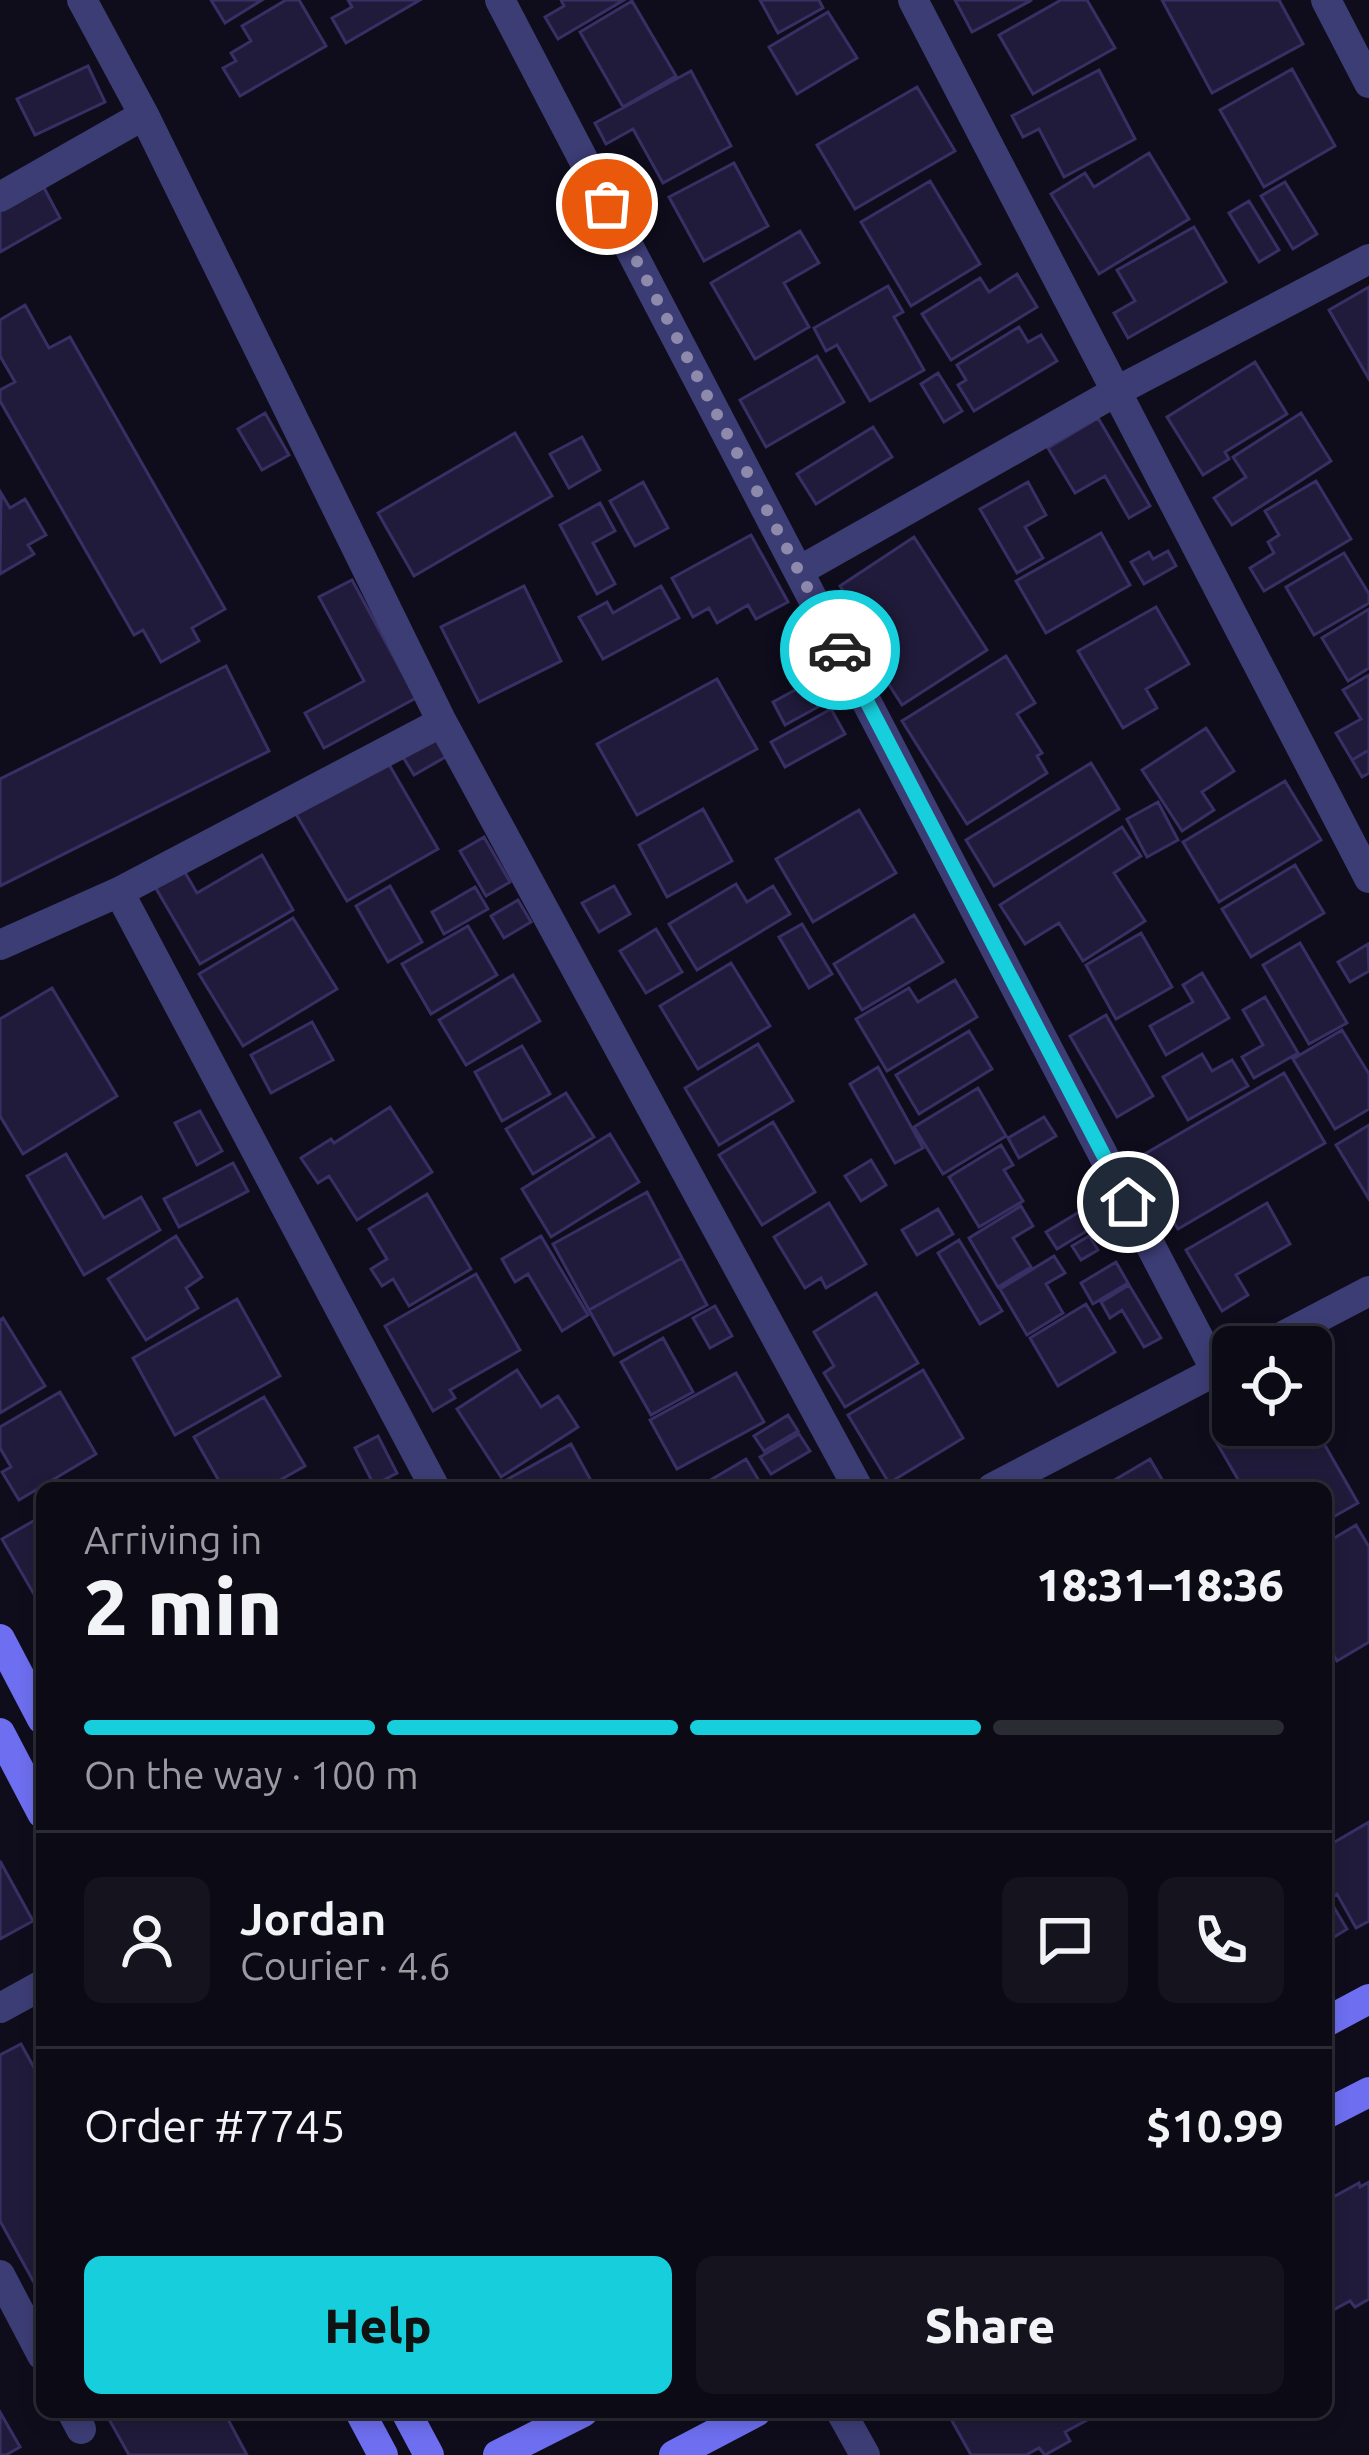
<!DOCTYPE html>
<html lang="en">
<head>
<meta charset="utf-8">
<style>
  :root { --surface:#0b0a15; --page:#14131e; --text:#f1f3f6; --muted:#9a9aa0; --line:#2b2b34; --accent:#17cfdc }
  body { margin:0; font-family:Ubuntu,sans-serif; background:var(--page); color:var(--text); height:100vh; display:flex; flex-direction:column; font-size:45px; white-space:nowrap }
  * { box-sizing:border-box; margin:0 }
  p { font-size:39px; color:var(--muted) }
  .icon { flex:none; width:66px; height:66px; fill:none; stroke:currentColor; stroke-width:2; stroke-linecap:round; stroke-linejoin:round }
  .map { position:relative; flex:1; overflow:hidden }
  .details { position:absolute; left:36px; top:1482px; width:1296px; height:936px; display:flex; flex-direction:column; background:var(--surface); border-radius:18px; box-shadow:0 6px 18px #0003,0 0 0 3px var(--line) }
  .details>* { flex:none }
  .fabs { position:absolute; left:1212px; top:1326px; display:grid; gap:24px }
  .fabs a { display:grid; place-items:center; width:120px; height:120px; border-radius:18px; background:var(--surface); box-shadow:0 6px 18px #0003,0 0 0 3px var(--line); font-size:60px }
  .pin { position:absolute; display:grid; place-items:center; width:102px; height:102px; color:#fff; margin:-51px; border:6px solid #fff; border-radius:50%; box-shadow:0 3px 12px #0007 }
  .courier { position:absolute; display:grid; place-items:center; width:120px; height:120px; margin:-60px; border:9px solid #17cfdc; border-radius:50%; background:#fff; color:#222; box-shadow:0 3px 15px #0007 }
  .headline em { font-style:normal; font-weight:800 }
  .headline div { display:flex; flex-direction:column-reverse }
  .headline { display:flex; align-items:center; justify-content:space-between; height:204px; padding:0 48px }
  h1 { font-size:78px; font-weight:800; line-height:90px }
  .bar { display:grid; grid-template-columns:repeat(4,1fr); gap:18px 12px; align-content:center; height:144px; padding:0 48px }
  .bar i { height:15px; border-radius:9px; background:var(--line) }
  .bar .current { background:var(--accent) }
  .bar p { grid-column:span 4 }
  .line { display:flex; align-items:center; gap:30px; padding:0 48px; border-top:3px solid var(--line) }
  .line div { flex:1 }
  .round { display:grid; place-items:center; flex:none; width:126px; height:126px; border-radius:18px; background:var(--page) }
  .primary-button { display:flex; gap:24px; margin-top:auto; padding:24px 48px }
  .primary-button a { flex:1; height:138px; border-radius:18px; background:var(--accent); color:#111; font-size:48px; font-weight:800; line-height:138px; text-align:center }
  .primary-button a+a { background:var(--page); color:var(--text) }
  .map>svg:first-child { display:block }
  .building { fill:#211b3b; stroke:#383064; stroke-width:3 }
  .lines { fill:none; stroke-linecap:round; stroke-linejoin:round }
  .street { stroke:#3d3d76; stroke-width:30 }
  .secondary { stroke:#6e6ff0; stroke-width:30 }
  .done { stroke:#8d8aac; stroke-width:12; stroke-dasharray:0 21.6 }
  .route { stroke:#17cfdc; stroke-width:15 }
</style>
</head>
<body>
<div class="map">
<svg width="1369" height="2455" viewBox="0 0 1369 2455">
  <rect width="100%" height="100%" fill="#0f0d1c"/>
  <path class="building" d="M211,0H262L225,23Z
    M286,0H299L326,46L240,96L223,68L236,61L231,53L251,41L242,26Z
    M348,0H420L346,43L332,18L352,7Z
    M561,0H624L558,39L545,17L564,6Z
    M760,0H819L823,8L778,33Z
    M955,0H1032L972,32Z
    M1061,0H1087L1115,48L1033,94L999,35Z
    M1162,0H1279L1303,44L1212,93Z
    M632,1L676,76L623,107L580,32Z
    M828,12L857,58L797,94L769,47Z
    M88,66L105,102L35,135L17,99Z
    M1292,69L1335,146L1264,187L1220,110Z
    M1099,70L1135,139L1064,177L1039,129L1023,137L1012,116Z
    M691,71L731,146L663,183L633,129L606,144L595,123Z
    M917,87L955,151L855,209L817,145Z
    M1149,153L1189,219L1099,274L1051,194L1085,173L1094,187Z
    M734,163L768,226L704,261L669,197Z
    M930,181L980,264L911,306L861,222Z
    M41,182L60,218L0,252V205Z
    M1285,182L1317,234L1293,249L1261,196Z
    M1249,201L1279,250L1259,262L1229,213Z
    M1194,227L1226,282L1128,338L1114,313L1135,301L1117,270Z
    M800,231L819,263L784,283L809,327L755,359L711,283Z
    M1017,274L1037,307L951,360L922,314L980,278L989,292Z
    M888,286L903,312L894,317L924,370L870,401L837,345L826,351L814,328Z
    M1369,287V379L1329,310Z
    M25,305L49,348L70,337L225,609L192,628L199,641L161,662L143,630L134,635L0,401V390L15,382L0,356V320Z
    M1019,327L1028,342L1041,335L1057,361L974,411L958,385L966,380L957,365Z
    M817,356L844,402L766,447L740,400Z
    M1255,362L1287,414L1225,452L1229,459L1203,475L1167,417Z
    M938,373L962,411L944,422L921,384Z
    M265,413L289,455L262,470L238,429Z
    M1301,413L1331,461L1232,525L1214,498L1246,477L1233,457Z
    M1098,418L1150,506L1129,518L1105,476L1075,493L1048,448Z
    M873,427L892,457L816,504L797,474Z
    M515,433L552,496L414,576L378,513Z
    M582,437L600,470L569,488L550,454Z
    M1316,481L1351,539L1264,591L1250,568L1274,553L1268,542L1279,535L1265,511Z
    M643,482L668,528L635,546L610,501Z
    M1028,482L1046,515L1025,527L1043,558L1017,573L980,509Z
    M1,493L10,508L25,499L46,535L28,545L34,554L0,574Z
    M600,503L615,531L593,543L615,584L597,594L560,525Z
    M1101,533L1130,585L1046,633L1016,581Z
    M751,535L788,602L756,619L748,605L717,623L709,608L693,617L672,578Z
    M914,537L987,650L902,705L857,635L867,629L840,586Z
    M1168,551L1176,566L1144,584L1131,562L1149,552L1153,559Z
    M1344,553L1369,594V603L1314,635L1286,587Z
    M352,580L416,698L324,748L305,713L364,681L319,597Z
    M524,586L561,661L479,702L441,627Z
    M661,586L679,618L603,659L579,617L607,602L613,613Z
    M1156,607L1189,664L1146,689L1157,708L1123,728L1078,651Z
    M1369,609V668L1348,681L1322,638Z
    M1006,656L1035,703L1017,714L1042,753L1037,756L1047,773L967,824L902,721Z
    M226,666L269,751L0,886V779Z
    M1369,675V750L1352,760L1336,733L1361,719L1343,690Z
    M717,679L757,749L637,815L597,744Z
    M806,684L818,707L785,725L773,702Z
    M831,709L845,734L785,767L771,742Z
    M1206,728L1234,771L1202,792L1214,810L1182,831L1142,770Z
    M439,736L449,755L414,775L403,757Z
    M1369,750V773L1362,777L1352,760Z
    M387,761L438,849L347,901L296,814Z
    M1091,763L1119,809L994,886L966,840Z
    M1285,781L1321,840L1219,902L1183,842Z
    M1158,802L1178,840L1147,857L1127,819Z
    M703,809L732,861L667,897L639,845Z
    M859,810L896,873L813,922L776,859Z
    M1122,827L1141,856L1114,873L1145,921L1083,961L1059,923L1025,944L1000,905Z
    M484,837L510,882L486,896L460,851Z
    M262,855L293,910L200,964L154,885L183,869L197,893Z
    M1295,865L1324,913L1251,957L1222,909Z
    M736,884L747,902L773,886L790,914L697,970L669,924Z
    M390,886L422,942L388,962L356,906Z
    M614,886L630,914L599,932L582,903Z
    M475,887L488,909L444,934L432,912Z
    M518,900L531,922L504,938L491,916Z
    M914,915L943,962L862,1010L834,964Z
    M293,918L337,989L243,1046L199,974Z
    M802,924L832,974L809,988L779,937Z
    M468,926L497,975L431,1014L402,964Z
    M656,929L682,972L646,993L620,951Z
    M1141,933L1172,987L1116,1019L1086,965Z
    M1300,943L1347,1023L1309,1044L1263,965Z
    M1368,944L1369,971L1350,982L1338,962Z
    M731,963L770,1026L698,1069L660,1006Z
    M1202,973L1229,1018L1166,1055L1150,1026L1193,1002L1183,985Z
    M513,975L540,1021L466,1065L439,1020Z
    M955,980L977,1017L887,1071L856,1019L909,988L918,1002Z
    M52,988L117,1096L23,1154L0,1116V1019Z
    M1265,997L1298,1053L1254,1078L1242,1057L1263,1045L1243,1010Z
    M1106,1015L1153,1096L1117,1117L1070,1036Z
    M312,1022L333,1060L271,1093L251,1055Z
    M1342,1030L1369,1074V1109L1335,1129L1293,1059Z
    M969,1031L992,1069L919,1114L896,1075Z
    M758,1044L793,1101L719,1145L685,1088Z
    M522,1046L550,1094L502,1121L475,1072Z
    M1202,1054L1212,1071L1232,1060L1248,1086L1188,1120L1163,1077Z
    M878,1067L923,1148L895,1163L850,1084Z
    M1284,1073L1325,1143L1178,1229L1136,1159Z
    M978,1088L1006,1136L943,1174L914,1127Z
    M566,1093L594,1137L533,1174L506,1129Z
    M390,1107L432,1172L357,1220L329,1176L318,1183L301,1158L331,1139L334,1143Z
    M200,1111L222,1151L197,1165L175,1123Z
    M1044,1117L1056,1136L1019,1158L1008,1138Z
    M773,1122L815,1192L762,1225L719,1155Z
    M1369,1125V1199L1336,1145Z
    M610,1134L639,1182L551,1237L522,1189Z
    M1001,1145L1013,1165L1004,1170L1023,1201L979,1227L949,1177Z
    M66,1154L104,1218L141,1197L160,1230L84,1275L27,1176Z
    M871,1160L886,1185L861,1201L845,1176Z
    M233,1163L248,1191L179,1227L164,1199Z
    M647,1192L682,1258L589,1310L553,1244Z
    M427,1194L471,1269L409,1306L393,1279L382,1286L371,1269L387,1259L369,1229Z
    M829,1203L866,1264L826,1288L821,1278L805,1288L774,1237Z
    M1267,1203L1290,1244L1236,1275L1248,1295L1222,1311L1186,1250Z
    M1021,1206L1033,1226L1013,1238L1031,1267L998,1287L969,1238Z
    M1089,1206L1100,1223L1057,1249L1046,1232Z
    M938,1209L953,1234L917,1255L902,1230Z
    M176,1236L202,1277L186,1288L198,1308L146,1340L108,1279Z
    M541,1236L588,1315L562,1331L528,1274L515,1282L502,1259Z
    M1089,1236L1098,1250L1081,1260L1072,1246Z
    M959,1240L1002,1311L980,1324L938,1253Z
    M1054,1256L1065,1273L1046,1284L1063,1313L1027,1335L1000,1289Z
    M682,1258L707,1305L614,1355L589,1310Z
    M1116,1262L1128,1283L1093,1304L1081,1283Z
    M476,1274L520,1350L450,1390L455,1398L433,1411L385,1326Z
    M1129,1285L1161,1338L1144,1347L1122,1310L1110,1318L1101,1302Z
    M876,1293L918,1363L845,1407L824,1373L834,1366L814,1332Z
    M237,1299L280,1376L175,1435L133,1358Z
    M1086,1304L1115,1352L1058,1386L1030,1338Z
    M715,1306L732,1336L710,1348L693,1318Z
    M3,1318L45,1386L0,1413V1320Z
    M663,1338L693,1392L651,1415L621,1362Z
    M517,1370L541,1407L558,1396L578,1427L501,1477L457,1409Z
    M923,1370L963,1438L889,1483L848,1415Z
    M736,1373L764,1422L677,1469L650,1420Z
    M60,1392L96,1454L19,1500L2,1472L11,1467L0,1448V1427Z
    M264,1397L305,1466L266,1488H223L194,1437Z
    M788,1415L798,1431L764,1451L754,1436Z
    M1311,1421L1358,1503L1326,1521V1488H1243L1214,1438L1237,1425H1311Z
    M799,1434L810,1451L771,1474L760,1457Z
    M378,1436L397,1473L374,1485L355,1448Z
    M571,1444L595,1488H492Z
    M746,1459L758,1479L743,1488H697Z
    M1150,1459L1167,1488H1101Z
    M42,1516V1608L2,1539Z
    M1356,1525L1369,1547V1642L1337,1661L1326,1642V1543Z
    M1369,1822V1921L1356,1928L1337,1894L1326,1901V1847Z
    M0,1861L33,1921L0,1939Z
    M1332,1904L1347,1929L1326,1942V1907Z
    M21,2044L42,2082V2297L0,2221V2055Z
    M1369,2182V2299L1355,2307L1350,2301L1326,2314V2201L1359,2183L1360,2187Z
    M0,2412L20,2447L6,2455H0Z
    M105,2412H224L247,2455H129Z
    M947,2412H1102L1065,2432L1070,2441L1045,2455L1039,2448L1026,2455H971Z"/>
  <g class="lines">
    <path class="street" d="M82,0L144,115L442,722L858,1488
      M500,0L1216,1371
      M913,0L1369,878
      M1326,0L1369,83
      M0,197L144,115
      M799,571L1117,391L1369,259
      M119,892L435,1488
      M0,945L119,892L442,722
      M1262,1347L1369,1291
      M992,1488L1233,1362
      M0,2008L42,1985
      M0,2275L42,2355
      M72,2412L81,2429
      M841,2412L865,2455"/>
    <path class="secondary" d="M0,1639L42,1719
      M0,1733L42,1813
      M1326,2022L1369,1999
      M1326,2114L1369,2092
      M360,2412L383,2455
      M406,2412L429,2455
      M498,2455L583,2412
      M674,2455L756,2412"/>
  </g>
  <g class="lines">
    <path class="done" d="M607,204L840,650"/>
    <path class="route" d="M840,650L1128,1202"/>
  </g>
</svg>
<div class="fabs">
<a><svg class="icon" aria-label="locate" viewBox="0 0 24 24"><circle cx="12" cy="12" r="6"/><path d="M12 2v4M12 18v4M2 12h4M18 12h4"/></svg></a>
</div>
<div class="pin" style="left:607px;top:204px;background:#ea580c"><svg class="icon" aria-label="bag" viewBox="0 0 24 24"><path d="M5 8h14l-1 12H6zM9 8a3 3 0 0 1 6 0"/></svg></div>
<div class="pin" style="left:1128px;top:1202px;background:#1f2937"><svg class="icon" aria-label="home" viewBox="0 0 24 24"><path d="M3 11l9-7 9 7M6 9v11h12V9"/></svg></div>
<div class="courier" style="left:840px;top:650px"><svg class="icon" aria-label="car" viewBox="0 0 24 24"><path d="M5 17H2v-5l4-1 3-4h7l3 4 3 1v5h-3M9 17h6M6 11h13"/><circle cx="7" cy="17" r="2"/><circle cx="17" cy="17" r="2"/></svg></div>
<section class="details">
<div class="headline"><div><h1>2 min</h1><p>Arriving in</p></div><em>18:31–18:36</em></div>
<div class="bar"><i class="current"></i><i class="current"></i><i class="current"></i><i></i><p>On the way · 100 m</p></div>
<div class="line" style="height:216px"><a class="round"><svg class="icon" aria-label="person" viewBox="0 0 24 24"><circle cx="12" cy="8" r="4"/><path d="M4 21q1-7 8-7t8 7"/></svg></a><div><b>Jordan</b><p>Courier · 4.6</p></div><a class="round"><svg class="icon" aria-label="chat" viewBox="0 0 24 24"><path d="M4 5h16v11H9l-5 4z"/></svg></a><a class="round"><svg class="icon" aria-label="phone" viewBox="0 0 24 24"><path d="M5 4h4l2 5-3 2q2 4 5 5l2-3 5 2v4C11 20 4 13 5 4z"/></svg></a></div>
<div class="line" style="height:156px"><div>Order #7745</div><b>$10.99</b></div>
<div class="primary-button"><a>Help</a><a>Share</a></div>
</section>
</div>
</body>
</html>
